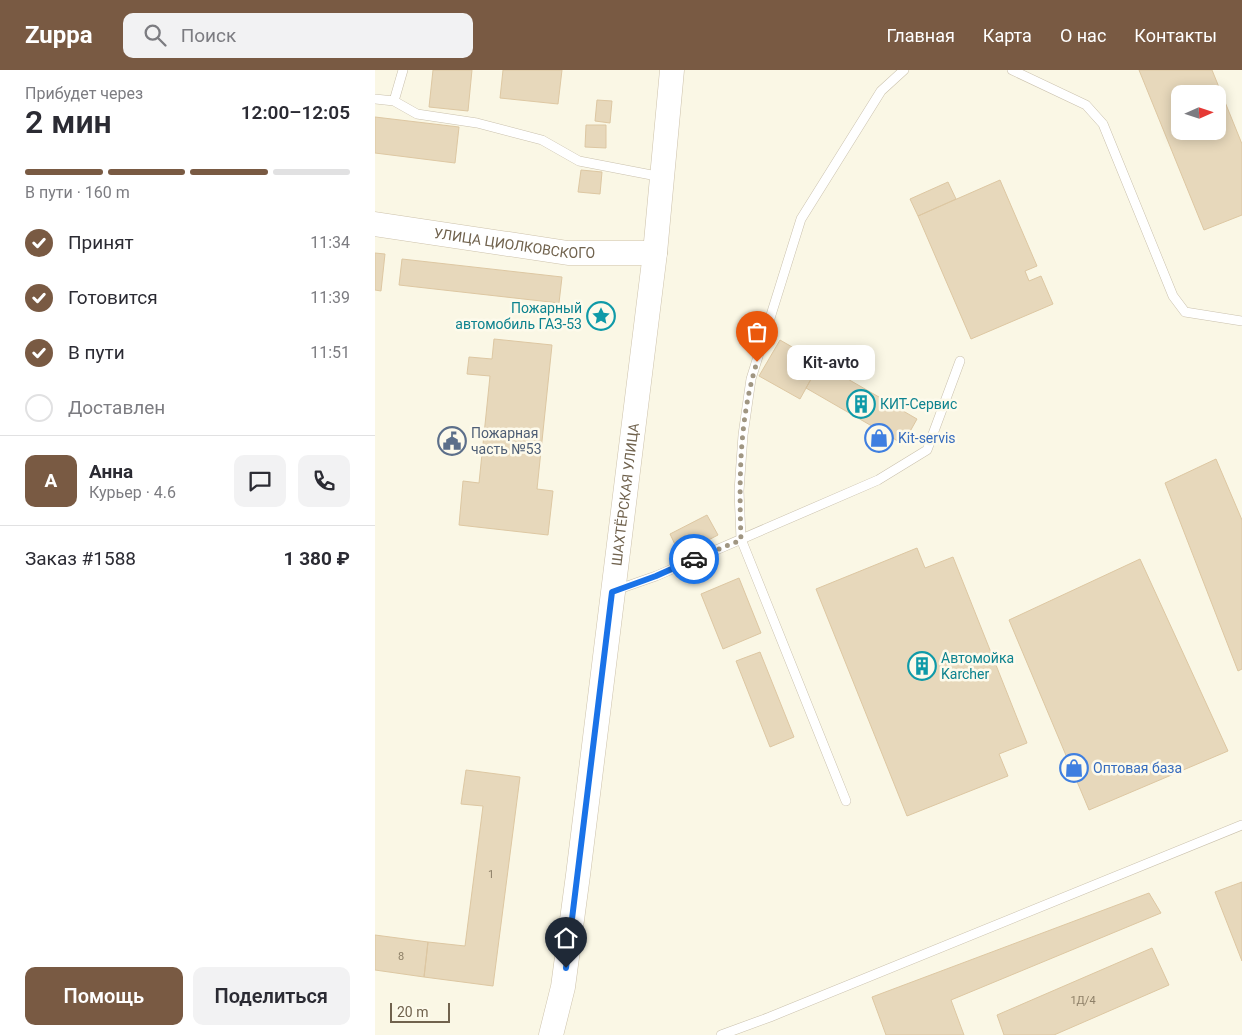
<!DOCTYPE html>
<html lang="ru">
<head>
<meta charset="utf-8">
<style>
  :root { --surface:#fff; --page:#f2f2f3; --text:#2b2b33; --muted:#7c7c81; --line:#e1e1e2; --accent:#795a43 }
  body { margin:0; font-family:Roboto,sans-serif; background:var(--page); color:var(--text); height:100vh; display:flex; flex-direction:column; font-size:19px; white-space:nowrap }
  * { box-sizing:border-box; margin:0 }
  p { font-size:16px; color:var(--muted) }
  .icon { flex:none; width:28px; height:28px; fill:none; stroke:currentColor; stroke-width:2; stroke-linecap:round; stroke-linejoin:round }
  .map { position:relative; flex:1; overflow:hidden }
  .side { display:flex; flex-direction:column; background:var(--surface); width:375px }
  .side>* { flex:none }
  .needle { width:32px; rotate:87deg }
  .buttons { position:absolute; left:796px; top:15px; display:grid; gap:10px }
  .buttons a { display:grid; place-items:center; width:55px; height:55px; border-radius:10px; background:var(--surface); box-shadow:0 2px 12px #0003; font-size:25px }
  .scale { position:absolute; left:15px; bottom:12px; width:60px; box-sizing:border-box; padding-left:5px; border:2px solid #70624d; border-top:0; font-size:14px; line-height:18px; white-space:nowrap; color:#70624d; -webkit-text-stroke:4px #fdfaeb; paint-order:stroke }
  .pin { position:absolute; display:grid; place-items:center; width:42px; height:42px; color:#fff; margin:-51px -21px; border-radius:50% 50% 50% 0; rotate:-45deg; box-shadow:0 0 5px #0007 }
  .pin .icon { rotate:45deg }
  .courier { position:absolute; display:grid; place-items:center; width:50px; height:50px; margin:-25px; border:4px solid #1a73e8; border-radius:50%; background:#fff; color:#222; box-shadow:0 1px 6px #0007 }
  .bubble { position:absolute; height:35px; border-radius:10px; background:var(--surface); box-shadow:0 2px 12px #0003; font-size:16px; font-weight:600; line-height:35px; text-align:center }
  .summary em { font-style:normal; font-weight:600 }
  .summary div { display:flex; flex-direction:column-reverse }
  .summary { display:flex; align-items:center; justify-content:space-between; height:85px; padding:0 25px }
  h1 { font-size:32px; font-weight:600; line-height:38px }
  .bar { display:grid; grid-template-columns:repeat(4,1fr); gap:8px 5px; align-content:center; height:60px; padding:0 25px }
  .bar i { height:6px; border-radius:4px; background:var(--line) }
  .bar .on { background:var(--accent) }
  .bar p { grid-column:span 4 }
  .line { display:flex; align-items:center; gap:12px; padding:0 25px; border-top:1px solid var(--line) }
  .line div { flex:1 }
  .round { display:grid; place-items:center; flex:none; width:52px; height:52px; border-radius:10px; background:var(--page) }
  ol { padding:0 25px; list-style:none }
  li { display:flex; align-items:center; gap:15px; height:55px }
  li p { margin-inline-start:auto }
  li .icon { padding:5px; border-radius:50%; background:var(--accent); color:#fff; stroke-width:4 }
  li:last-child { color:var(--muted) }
  li i { width:28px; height:28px; border:2px solid var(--line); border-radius:50% }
  .primary-button { display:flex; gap:10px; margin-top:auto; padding:10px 25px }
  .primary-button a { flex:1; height:58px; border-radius:10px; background:var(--accent); color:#fff; font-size:20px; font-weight:600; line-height:58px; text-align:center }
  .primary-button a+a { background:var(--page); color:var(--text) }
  header { display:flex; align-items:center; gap:30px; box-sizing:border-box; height:70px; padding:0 25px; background:var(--accent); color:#fff }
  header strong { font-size:24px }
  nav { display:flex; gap:28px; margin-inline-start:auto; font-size:18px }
  .search { width:350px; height:45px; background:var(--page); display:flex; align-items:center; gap:12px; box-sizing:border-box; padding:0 18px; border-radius:10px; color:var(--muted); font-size:19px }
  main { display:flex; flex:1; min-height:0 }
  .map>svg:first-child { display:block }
  .building { fill:#e7d8bb; stroke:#ddc7a2; fill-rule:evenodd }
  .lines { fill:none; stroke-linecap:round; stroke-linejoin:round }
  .lane-casing { stroke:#cac1ad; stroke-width:10 }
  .secondary-casing { stroke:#cdc2ab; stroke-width:25 }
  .lane { stroke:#fff; stroke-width:9 }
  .secondary { stroke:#fff; stroke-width:24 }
  .done { stroke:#a09682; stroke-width:5; stroke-dasharray:0 9 }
  .route { stroke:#1a73e8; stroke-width:6 }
  .labels { text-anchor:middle; stroke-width:5; stroke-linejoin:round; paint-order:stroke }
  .number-label { font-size:11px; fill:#8e8068 }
  .street-label { font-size:14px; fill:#70624d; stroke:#fdfaeb }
  .culture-label { font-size:14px; fill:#0d838f; stroke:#fdfaeb; text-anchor:start }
  .service-label { font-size:14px; fill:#4e5e75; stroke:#fdfaeb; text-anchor:start }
  .shop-label { font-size:14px; fill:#366cbe; stroke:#fdfaeb; text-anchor:start }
</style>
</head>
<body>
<header>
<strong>Zuppa</strong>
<div class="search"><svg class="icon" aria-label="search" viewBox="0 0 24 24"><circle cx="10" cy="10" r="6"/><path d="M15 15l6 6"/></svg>Поиск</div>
<nav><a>Главная</a><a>Карта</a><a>О нас</a><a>Контакты</a></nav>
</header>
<main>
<section class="side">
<div class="summary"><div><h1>2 мин</h1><p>Прибудет через</p></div><em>12:00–12:05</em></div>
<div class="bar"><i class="on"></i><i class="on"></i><i class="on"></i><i></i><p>В пути · 160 m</p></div>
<ol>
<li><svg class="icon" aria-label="check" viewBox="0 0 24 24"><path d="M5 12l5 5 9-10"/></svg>Принят<p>11:34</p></li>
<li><svg class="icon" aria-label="check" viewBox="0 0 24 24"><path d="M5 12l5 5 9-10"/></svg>Готовится<p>11:39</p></li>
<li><svg class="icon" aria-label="check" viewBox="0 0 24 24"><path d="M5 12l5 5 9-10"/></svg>В пути<p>11:51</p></li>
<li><i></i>Доставлен</li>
</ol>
<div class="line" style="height:90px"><b class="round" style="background:var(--accent);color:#fff">А</b><div><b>Анна</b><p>Курьер · 4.6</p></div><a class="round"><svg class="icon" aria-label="chat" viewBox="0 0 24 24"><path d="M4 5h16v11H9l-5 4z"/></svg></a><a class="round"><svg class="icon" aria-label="phone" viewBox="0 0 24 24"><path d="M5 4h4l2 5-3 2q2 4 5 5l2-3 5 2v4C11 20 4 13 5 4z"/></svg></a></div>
<div class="line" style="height:65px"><div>Заказ #1588</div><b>1 380 ₽</b></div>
<div class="primary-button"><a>Помощь</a><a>Поделиться</a></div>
</section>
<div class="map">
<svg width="867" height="965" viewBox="0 0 867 965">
  <rect width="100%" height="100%" fill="#faf7e5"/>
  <path class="building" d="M58,0H97L93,41L54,37Z
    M128,0H187L183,34L125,28Z
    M764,0H837L867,74V145L829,160ZM805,24H842V61H805Z
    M222,30L237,31L235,53L220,51Z
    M0,47L84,57L80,93L0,83Z
    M211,55H231V78L210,77Z
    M206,100L227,102L225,124L203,122Z
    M625,110L662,196L650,201L654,211L666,206L678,234L596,269L543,146Z
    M573,112L581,129L543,146L535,129Z
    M0,183L10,184L6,221L0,220Z
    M27,189L187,207L184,233L24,215Z
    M119,269L177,275L162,419L178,421L173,465L84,455L88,411L104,413L115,306L92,304L94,287L117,289Z
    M405,270L445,293L425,329L384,306Z
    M445,293L542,349L528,374L431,318Z
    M841,389L867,450V599L863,601L790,413Z
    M332,445L343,465L305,485L295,464Z
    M542,478L550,498L578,487L652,673L624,684L633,706L532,746L441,519Z
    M765,489L853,681L714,740L634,550Z
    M364,508L386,563L348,579L326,524Z
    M385,582L419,667L395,677L361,591Z
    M91,700L145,707L118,916L49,907L53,872L90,876L108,736L86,734Z
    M867,812V891L840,822Z
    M774,823L786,843L576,930L589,965H511L497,927Z
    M0,865L53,872L49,907L0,900Z
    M777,878L794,915L679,965H629L622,945Z"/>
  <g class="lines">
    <defs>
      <path id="lane" d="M637,0L711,35L728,54L798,226L810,242L867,251
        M0,29L19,31L42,44L102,53L167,70L204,91L287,107
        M19,31L28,0
        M241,520L281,506L503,410L552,380L585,291
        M471,731L366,469L364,421L368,365L376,309L426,149L506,21L529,0
        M346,965L395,947L867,755"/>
      <g id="secondary">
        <path id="s1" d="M0,154L193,183H280"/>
        <path id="s2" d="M176,965L188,917L203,805L280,183L297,0"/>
      </g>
    </defs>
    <use href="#lane" class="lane-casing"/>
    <use href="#secondary" class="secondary-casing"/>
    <use href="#lane" class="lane"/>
    <use href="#secondary" class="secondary"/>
  </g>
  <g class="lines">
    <path class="done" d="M319,489L366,470C364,410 364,349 382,292"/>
    <path class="route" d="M191,898L237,522L281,506L319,489"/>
  </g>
  <defs>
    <symbol id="sight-ring" viewBox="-11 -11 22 22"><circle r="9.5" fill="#fdfaeb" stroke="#0f9aa8" stroke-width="1.5"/><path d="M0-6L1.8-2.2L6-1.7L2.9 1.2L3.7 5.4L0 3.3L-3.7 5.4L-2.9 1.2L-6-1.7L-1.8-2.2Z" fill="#0f9aa8"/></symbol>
    <symbol id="building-ring" viewBox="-11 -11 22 22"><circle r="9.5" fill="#fdfaeb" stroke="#0f9aa8" stroke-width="1.5"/><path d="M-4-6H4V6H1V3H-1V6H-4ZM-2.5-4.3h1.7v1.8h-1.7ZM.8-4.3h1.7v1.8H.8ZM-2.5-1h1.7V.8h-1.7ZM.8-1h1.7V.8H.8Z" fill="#0f9aa8"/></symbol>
    <symbol id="shop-ring" viewBox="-11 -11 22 22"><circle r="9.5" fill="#fdfaeb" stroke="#3f7fe0" stroke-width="1.5"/><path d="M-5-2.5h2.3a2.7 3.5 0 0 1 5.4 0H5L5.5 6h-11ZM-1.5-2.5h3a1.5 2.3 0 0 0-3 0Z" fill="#3f7fe0"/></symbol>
    <symbol id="civic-ring" viewBox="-11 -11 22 22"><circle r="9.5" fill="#fdfaeb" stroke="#5c6f8a" stroke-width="1.5"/><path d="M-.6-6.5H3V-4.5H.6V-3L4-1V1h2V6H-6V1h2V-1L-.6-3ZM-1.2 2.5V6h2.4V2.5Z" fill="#5c6f8a"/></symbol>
  </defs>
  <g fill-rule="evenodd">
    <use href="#sight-ring" x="210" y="230" width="32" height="32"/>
    <use href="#building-ring" x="470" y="318" width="32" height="32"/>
    <use href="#shop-ring" x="488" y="352" width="32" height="32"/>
    <use href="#civic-ring" x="61" y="355" width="32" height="32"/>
    <use href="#building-ring" x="531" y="580" width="32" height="32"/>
    <use href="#shop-ring" x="683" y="682" width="32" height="32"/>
  </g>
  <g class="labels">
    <g class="number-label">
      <text x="116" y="808">1</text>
      <text x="26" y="890">8</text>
      <text x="708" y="934">1Д/4</text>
    </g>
    <g class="street-label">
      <text dy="5" stroke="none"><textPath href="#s1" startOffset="141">УЛИЦА ЦИОЛКОВСКОГО</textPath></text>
      <text dy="5" stroke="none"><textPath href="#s2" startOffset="546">ШАХТЁРСКАЯ УЛИЦА</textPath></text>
    </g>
    <g class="culture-label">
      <text x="207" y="243" text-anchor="end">Пожарный<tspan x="207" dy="16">автомобиль ГАЗ-53</tspan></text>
      <text x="505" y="339">КИТ-Сервис</text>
      <text x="566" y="593">Автомойка<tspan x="566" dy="16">Karcher</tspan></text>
    </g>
    <g class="service-label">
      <text x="96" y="368">Пожарная<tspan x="96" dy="16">часть №53</tspan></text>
    </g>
    <g class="shop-label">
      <text x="523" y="373">Kit-servis</text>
      <text x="718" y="703">Оптовая база</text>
    </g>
  </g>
</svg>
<div class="buttons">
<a><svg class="needle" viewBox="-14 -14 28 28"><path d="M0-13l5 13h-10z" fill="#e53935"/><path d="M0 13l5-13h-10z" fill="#7c7c81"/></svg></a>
</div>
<div class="scale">20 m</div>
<div class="pin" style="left:382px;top:292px;background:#ea580c"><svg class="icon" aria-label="bag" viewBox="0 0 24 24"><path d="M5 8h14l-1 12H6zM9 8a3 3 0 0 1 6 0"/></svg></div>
<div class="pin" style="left:191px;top:898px;background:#1f2937"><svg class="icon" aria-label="home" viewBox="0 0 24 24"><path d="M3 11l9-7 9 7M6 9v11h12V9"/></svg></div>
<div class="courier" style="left:319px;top:489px"><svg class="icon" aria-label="car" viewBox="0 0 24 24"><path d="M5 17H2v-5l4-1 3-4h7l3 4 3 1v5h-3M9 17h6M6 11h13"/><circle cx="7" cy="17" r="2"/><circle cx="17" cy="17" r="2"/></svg></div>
<div class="bubble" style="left:412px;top:275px;width:88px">Kit-avto</div>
</div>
</main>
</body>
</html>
